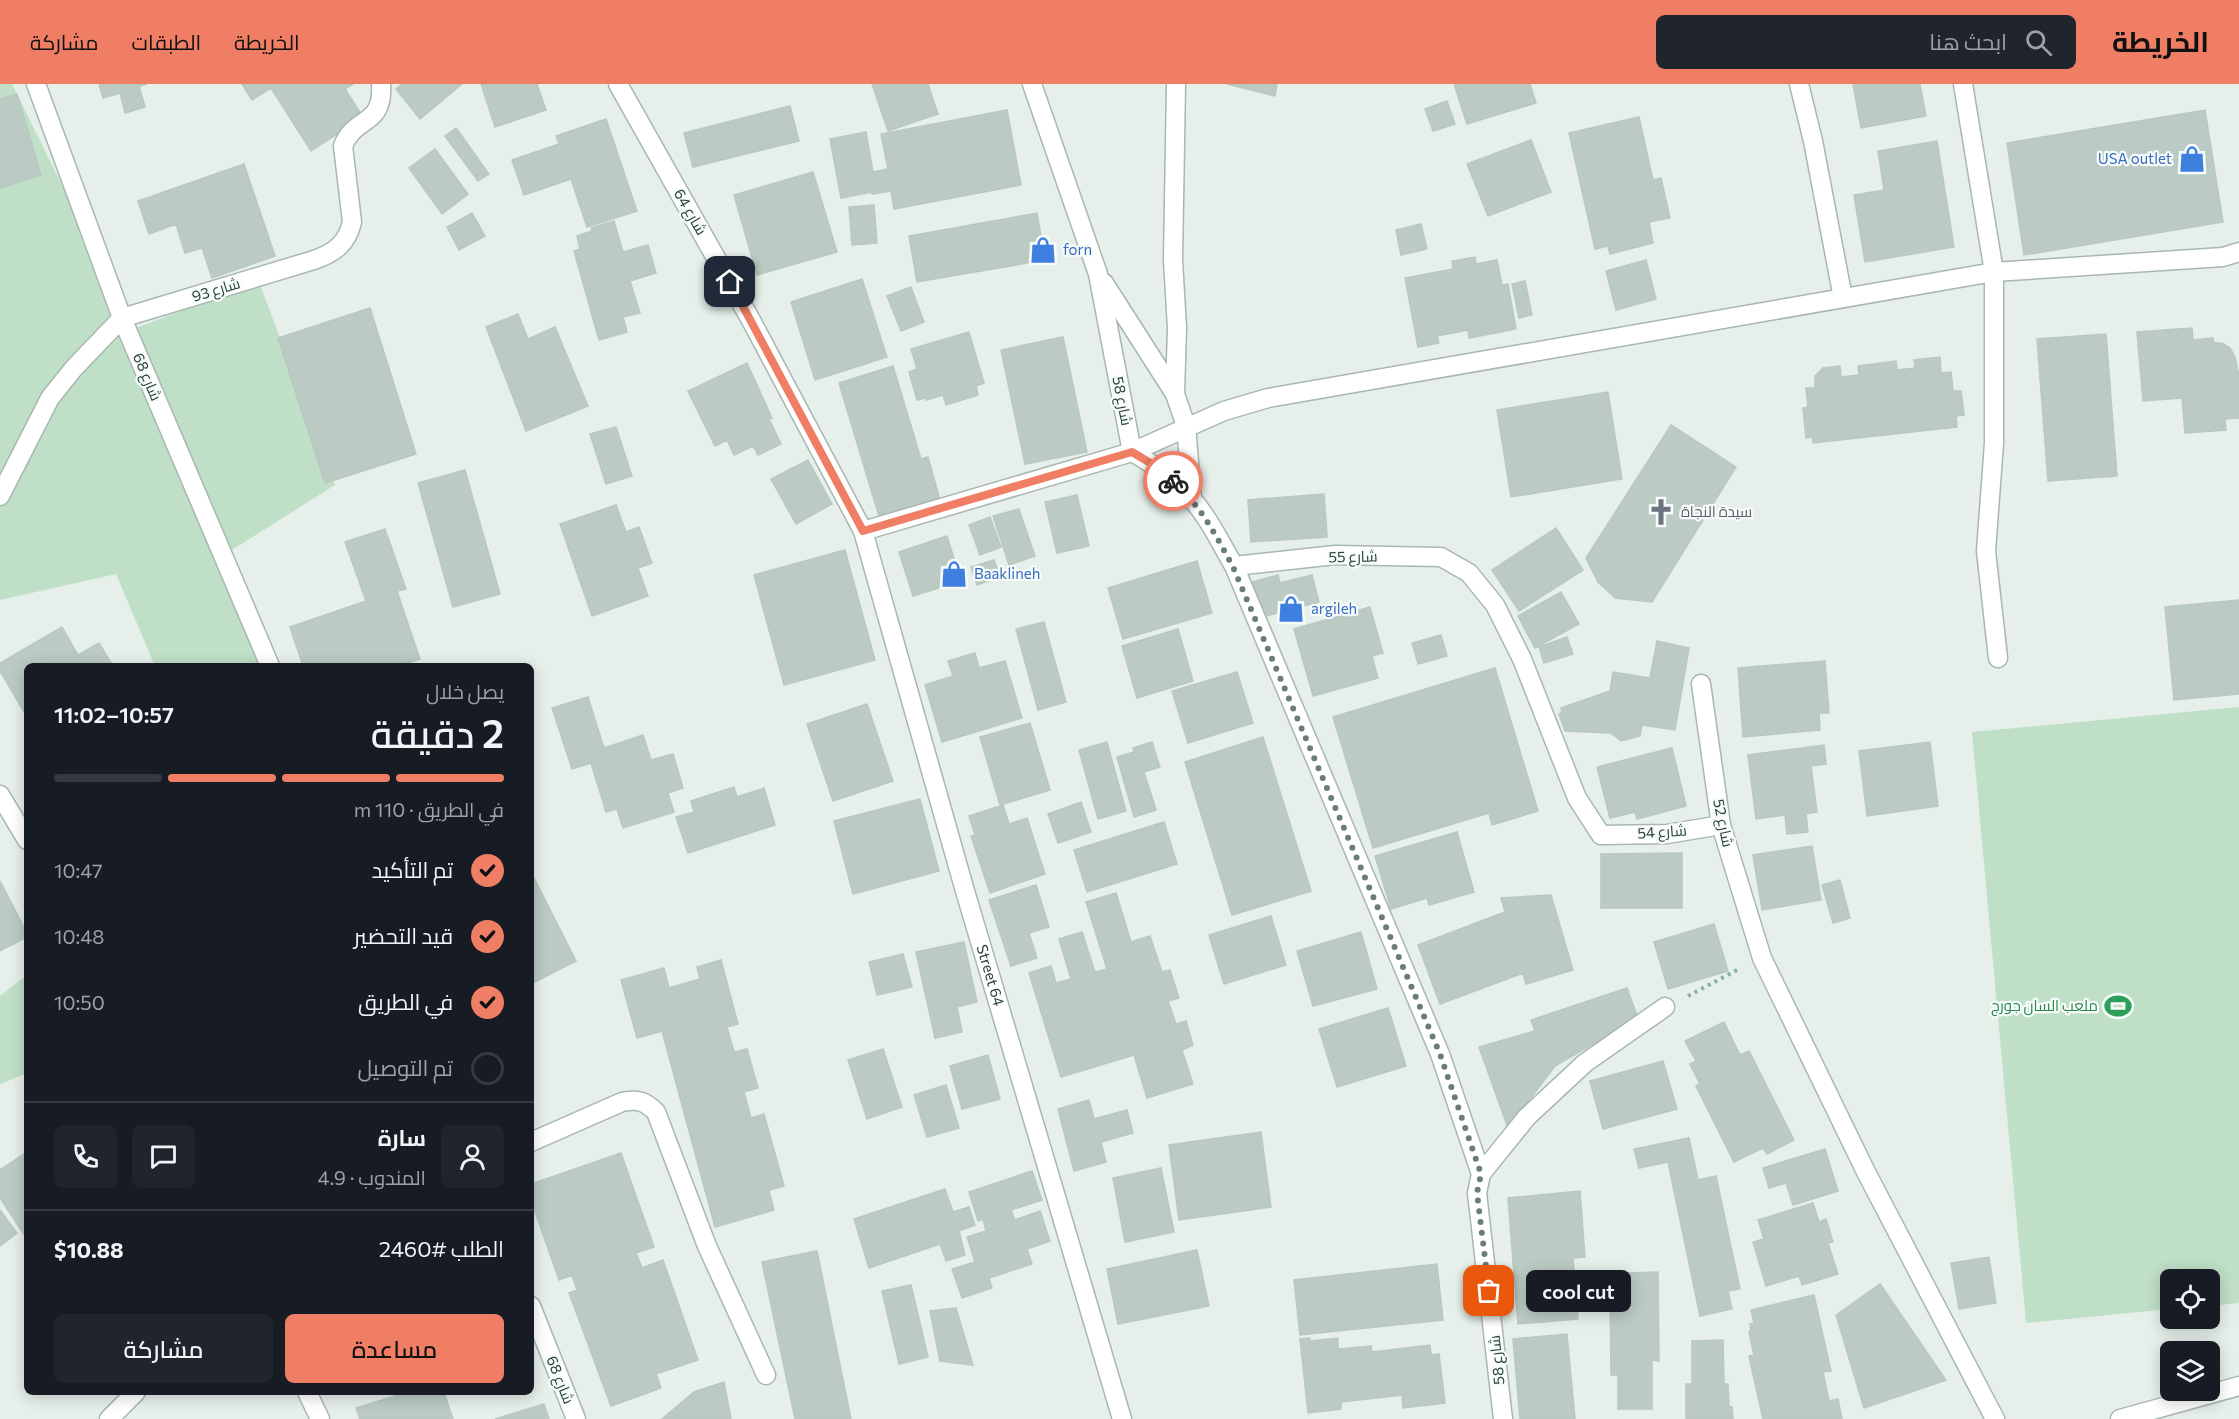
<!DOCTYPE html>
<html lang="ar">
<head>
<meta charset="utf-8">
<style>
  :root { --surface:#171b24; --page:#20242c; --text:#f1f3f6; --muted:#9ea1a6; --line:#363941; --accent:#ef7e64 }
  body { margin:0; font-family:Commissioner,Cairo,sans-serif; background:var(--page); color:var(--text); direction:rtl; height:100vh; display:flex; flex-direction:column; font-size:22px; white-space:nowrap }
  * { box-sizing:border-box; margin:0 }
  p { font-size:20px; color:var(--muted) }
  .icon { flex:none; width:33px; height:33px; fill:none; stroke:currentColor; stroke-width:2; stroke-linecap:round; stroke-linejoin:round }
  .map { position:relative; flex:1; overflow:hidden; direction:ltr }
  .sheet { position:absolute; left:24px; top:579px; width:510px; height:732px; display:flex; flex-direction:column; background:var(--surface); border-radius:9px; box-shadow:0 3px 15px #0003; direction:rtl }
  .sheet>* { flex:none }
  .tools { position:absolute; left:2160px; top:1185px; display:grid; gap:12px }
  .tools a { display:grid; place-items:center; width:60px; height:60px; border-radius:9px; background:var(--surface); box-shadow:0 3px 15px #0003; font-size:30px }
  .pin { position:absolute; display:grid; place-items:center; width:51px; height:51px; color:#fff; margin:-26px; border-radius:12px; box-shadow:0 3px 9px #0006 }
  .courier { position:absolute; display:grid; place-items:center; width:60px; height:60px; margin:-30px; border:4px solid #ef7e64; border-radius:50%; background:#fff; color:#222; box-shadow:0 2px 8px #0007 }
  .bubble { position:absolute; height:42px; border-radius:9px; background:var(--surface); box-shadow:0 3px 15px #0003; font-size:20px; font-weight:600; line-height:42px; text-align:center; direction:rtl }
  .overview em { font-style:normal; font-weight:600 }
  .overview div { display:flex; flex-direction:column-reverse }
  .overview { display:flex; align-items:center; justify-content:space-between; height:102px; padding:0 30px }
  h1 { font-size:39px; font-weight:600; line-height:45px }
  .bar { display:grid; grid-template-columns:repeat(4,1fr); gap:9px 6px; align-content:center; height:72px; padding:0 30px }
  .bar i { height:8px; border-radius:4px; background:var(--line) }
  .bar .active { background:var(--accent) }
  .bar p { grid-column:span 4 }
  .line { display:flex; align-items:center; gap:15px; padding:0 30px; border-top:2px solid var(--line) }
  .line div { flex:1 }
  .round { display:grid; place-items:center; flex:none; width:63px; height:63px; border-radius:9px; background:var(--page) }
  ol { padding:0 30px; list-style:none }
  li { display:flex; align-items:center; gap:18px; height:66px }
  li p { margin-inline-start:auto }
  li .icon { padding:6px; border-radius:50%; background:var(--accent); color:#111; stroke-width:4 }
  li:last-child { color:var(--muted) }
  li i { width:33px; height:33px; border:3px solid var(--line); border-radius:50% }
  .action { display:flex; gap:12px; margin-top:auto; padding:12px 30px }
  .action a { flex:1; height:69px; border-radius:9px; background:var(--accent); color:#111; font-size:24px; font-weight:600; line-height:69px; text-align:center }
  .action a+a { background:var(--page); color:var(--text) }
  header { display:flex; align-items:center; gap:36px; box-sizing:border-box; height:84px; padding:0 30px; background:var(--accent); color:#111 }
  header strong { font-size:28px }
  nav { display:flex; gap:33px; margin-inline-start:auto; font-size:21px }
  .search { width:420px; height:54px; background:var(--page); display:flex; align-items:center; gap:15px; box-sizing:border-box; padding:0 21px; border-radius:9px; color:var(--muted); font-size:22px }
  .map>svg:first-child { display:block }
  .green { fill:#c0dfc7 }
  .building { fill:#bbcac3; stroke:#b9c8c1; stroke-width:1.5 }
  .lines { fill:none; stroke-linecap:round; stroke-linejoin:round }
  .minor-casing { stroke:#a8b7b1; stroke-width:21 }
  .path { stroke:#87b1a2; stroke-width:4; stroke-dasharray:3 4.5; stroke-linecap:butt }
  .minor { stroke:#fff; stroke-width:18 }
  .done { stroke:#697e76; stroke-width:6; stroke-dasharray:0 10.8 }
  .route { stroke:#ef7e64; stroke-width:8 }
  .labels { text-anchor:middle; stroke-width:4.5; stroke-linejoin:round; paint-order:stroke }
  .shop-label { font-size:15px; fill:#366cbe; stroke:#f7fbf9; text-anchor:start }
  .street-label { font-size:15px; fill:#254138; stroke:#f7fbf9 }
  .worship-label { font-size:15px; fill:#5b616d; stroke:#f7fbf9; text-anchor:start }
  .leisure-label { font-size:15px; fill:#27864d; stroke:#f7fbf9; text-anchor:end }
</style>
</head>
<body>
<header>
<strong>الخريطة</strong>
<div class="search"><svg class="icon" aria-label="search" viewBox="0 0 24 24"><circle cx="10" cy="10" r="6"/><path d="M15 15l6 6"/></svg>ابحث هنا</div>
<nav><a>الخريطة</a><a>الطبقات</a><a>مشاركة</a></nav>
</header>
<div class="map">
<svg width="2239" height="1335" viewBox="0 0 2239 1335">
  <rect width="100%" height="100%" fill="#e6efea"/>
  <path class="green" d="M0,0H12L133,245L259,198L335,401L232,466L263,582H155L116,490L0,516Z
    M2239,623V1219L2210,1222V1196H2170V1225L2026,1239L1972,648Z
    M27,891V989L0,1000V912Z"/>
  <path class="building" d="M99,0H147L139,2L145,23L125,29L120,9L103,14Z
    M242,0H353L345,5L363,33L311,67L271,4L252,16Z
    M402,0H462L420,35L396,5Z
    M481,0H537L546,26L495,43Z
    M872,0H928L938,30L888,47Z
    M1227,0H1277L1275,12Z
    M1454,0H1530L1536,19L1467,40Z
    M1853,0H1920L1926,32L1861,44Z
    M17,10L41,91L0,104V15Z
    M1447,17L1455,40L1433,47L1425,25Z
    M790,22L799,57L693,83L684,49Z
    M1007,26L1021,101L894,125L891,107L872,110V108L841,114L830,55L866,48L873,88L888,85L881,50Z
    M2205,26L2223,138L2024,171L2007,59Z
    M1639,33L1653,96L1661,94L1670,134L1649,138L1653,159L1610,170L1608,162L1595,165L1569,49Z
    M606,35L637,127L587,143L571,95L524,111L512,76L559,60L556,52Z
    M456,44L489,90L478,97L445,52Z
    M1531,56L1551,108L1488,132L1467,80Z
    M1937,57L1954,163L1865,178L1854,111L1884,106L1878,67Z
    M435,65L468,110L442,130L409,84Z
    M244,80L275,172L212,194L202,164L185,169L176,140L149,150L138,117Z
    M813,88L837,168L757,191L734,111Z
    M874,121L877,159L852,161L849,123Z
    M472,129L485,152L459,166L447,143Z
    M1037,129L1045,176L917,198L909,152Z
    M614,137L623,168L648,161L656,189L630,197L640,229L623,233L627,248L599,256L574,167L580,165L577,152L592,147L591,144Z
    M1421,140L1427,165L1401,171L1396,146Z
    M1475,173L1476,180L1497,176L1502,201L1508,200L1516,245L1469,254L1468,246L1437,252L1439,259L1418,263L1405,194L1453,185L1452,177Z
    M1646,176L1656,215L1616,226L1606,187Z
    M862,195L887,273L815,296L791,218Z
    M1525,197L1532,231L1519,234L1512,200Z
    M911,203L924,238L901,247L887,212Z
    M370,224L416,370L325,399L278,254Z
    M518,230L528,255L555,243L588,322L526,347L486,243Z
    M2192,244L2193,256L2213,254L2214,259H2222L2230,264L2235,273L2239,292V334L2225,335L2226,346L2185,349L2182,314L2143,317L2137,248Z
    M969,248L984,299L976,302L978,311L946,321L943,311L926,316L925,314L917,316L909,288L917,285L911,265Z
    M2106,250L2117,392L2048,397L2037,255Z
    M1063,253L1087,368L1025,380L1001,266Z
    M1940,273L1941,289L1951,288L1953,307H1961L1964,331L1956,332L1957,343L1813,359L1812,353L1806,354L1803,324L1808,323L1806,304H1815V292L1823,284L1840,282L1841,293L1859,291L1858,282L1896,277L1897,286L1915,284L1914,276Z
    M747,279L772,334L769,335L781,360L758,371L753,362L734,371L727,356L715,362L688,307Z
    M893,282L921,375L928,373L941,420L881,439L839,299Z
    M1608,308L1622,395L1511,413L1497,326Z
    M1671,341L1736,383L1652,518L1615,514L1598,498L1586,474Z
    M616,343L632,392L606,400L590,350Z
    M808,376L832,420L796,440L771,395Z
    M465,386L500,510L453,523L418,399Z
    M1324,410L1327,453L1251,458L1248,416Z
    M1077,411L1089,462L1057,469L1045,418Z
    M616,421L626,448L639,443L652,479L638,484L648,512L592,532L560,440Z
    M1019,425L1035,472L1009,481L993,432Z
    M990,433L1001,463L980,471L969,441Z
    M1556,444L1583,486L1519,527L1492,486Z
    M385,445L406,505L397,507L420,575L399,582H303L290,543L366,517L345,458Z
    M947,452L961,497L913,512L899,468Z
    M845,466L875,576L784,601L754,491Z
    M994,476L1000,493L977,501L971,483Z
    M1197,477L1212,529L1123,555L1108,504Z
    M1278,491L1280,499L1312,491L1319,518L1262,533L1252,498Z
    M1561,508L1579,540L1535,564L1518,532Z
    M2239,516V610L2174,616L2165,523Z
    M1370,523L1383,569L1372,572L1378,594L1313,612L1294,545Z
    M1044,538L1066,618L1038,626L1016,545Z
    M62,543L78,571L99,559L113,582H27V633L0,587V579Z
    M1178,545L1193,597L1137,614L1122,562Z
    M1441,551L1447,572L1418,580L1412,559Z
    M1567,553L1573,570L1544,579L1539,563Z
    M1657,557L1689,564L1675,646L1642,641L1640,652L1621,657L1611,649L1565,647L1559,630L1562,629L1561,624L1610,607L1613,588L1650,594Z
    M975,569L979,584L1005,577L1022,634L942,658L925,601L953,592L948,577Z
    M1825,577L1829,629H1819L1820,646L1743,653L1738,584Z
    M1495,584L1538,727L1492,741L1489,729L1373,764L1333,633Z
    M1237,588L1253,639L1188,659L1172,607Z
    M588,613L604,664L643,651L651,676L673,670L683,704L668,709L674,728L623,744L617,725L606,728L591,679L572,685L552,624Z
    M867,620L893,697L833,717L807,640Z
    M1030,639L1050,706L1000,721L980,653Z
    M1263,653L1311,807L1232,831L1185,678Z
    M1107,658L1126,727L1098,735L1079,666Z
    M1152,658L1160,683L1144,688L1156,726L1134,733L1117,673L1134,668L1133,664Z
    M1930,658L1938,722L1867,732L1859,667Z
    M1824,661L1826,680L1811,682L1817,728L1806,730L1808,748L1787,750L1785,731L1756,735L1748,671Z
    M1672,664L1686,722L1637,735L1635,728L1610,734L1597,683Z
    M734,703L737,713L764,704L775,741L688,769L676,733L694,728L691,717Z
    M920,715L939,787L853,810L834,737Z
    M1081,718L1091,748L1058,759L1048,730Z
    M1003,721L1009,740L1027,734L1045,790L990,809L971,752L975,751L969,732Z
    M1164,738L1177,780L1087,808L1074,766Z
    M1457,748L1474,808L1429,821L1427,814L1391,825L1375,772Z
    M1812,762L1821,816L1762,826L1753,771Z
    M1682,769V824H1601V770Z
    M531,788L576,877L531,900Z
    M1840,796L1850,834L1833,839L1822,801Z
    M0,797L27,849V853L0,867Z
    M1036,801L1049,843L1029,849L1037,874L1011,882L989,816Z
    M1116,809L1131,858L1150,852L1162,888L1170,886L1179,914L1168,917L1176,940L1186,937L1193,961L1182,966L1193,1000L1147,1014L1134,971L1061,993L1029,889L1051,882L1056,899L1071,895L1059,855L1082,848L1095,888L1107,885L1086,818Z
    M1551,811L1573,886L1526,900L1523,889L1440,920L1418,861L1505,828L1501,814Z
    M1271,832L1286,881L1224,900L1209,851Z
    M1714,840L1728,887L1668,905L1654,858Z
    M1361,848L1377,905L1313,922L1297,867Z
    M964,858L977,918L957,923L962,948L935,954L916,868Z
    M903,870L912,903L877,911L869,878Z
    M721,876L738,940L727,943L734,968L747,965L758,1004L744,1008L751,1034L764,1030L784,1102L769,1106L774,1126L715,1143L662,947L637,954L621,896L664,884L669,904L700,895L697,883Z
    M1627,904L1638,934L1555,982L1508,1044L1479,963L1535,947L1531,936Z
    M1388,924L1406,982L1337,1003L1319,945Z
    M1724,938L1740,971L1749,967L1794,1056L1767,1070L1763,1064L1734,1078L1696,1002L1700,1000L1690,980L1696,977L1685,957Z
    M883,965L902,1023L867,1035L848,976Z
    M988,971L1000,1015L962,1025L950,982Z
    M1663,977L1677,1025L1603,1045L1590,997Z
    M946,1001L959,1044L927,1053L914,1011Z
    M1089,1016L1094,1035L1127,1026L1133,1049L1101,1058L1106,1078L1074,1087L1058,1025Z
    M1261,1048L1271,1123L1179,1136L1169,1061Z
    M1689,1054L1698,1096L1716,1092L1740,1205L1728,1207L1732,1225L1700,1232L1668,1078L1639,1084L1634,1065Z
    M1825,1065L1838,1107L1793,1121L1786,1099L1769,1104L1763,1084Z
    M27,1068V1155L0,1114V1086Z
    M621,1069L654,1163L636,1169L642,1184L663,1176L698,1276L656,1290L661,1304L611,1322L569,1209L577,1206L572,1191L559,1196L531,1116V1100Z
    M1161,1084L1174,1148L1125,1158L1113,1094Z
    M1032,1087L1042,1116L1011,1126L1015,1136L1040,1127L1050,1157L1027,1165L1032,1180L989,1194L992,1204L962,1214L952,1185L975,1178L967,1153L986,1147L983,1135L978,1137L969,1108Z
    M945,1105L953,1128L969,1123L975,1141L959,1147L965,1171L946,1177L940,1160L869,1184L854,1135Z
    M1580,1107L1585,1173L1573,1174L1578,1235L1518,1240L1508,1114Z
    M1813,1119L1819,1138L1826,1135L1833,1158L1828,1159L1838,1190L1802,1201L1799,1192L1766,1202L1753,1158L1764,1155L1758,1136Z
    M0,1126L17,1149L0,1162Z
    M1197,1166L1209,1222L1118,1240L1107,1185Z
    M817,1167L851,1335H795L762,1178Z
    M1989,1173L1996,1219L1959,1225L1951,1179Z
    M1437,1180L1443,1236L1300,1251L1294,1196Z
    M1658,1188L1659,1277L1652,1276V1325H1618V1291H1611L1610,1205H1628V1189Z
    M1880,1200L1946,1296L1864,1324L1836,1231Z
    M911,1201L928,1273L899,1280L882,1207Z
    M1814,1211L1831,1287L1823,1288L1829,1317L1838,1315L1842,1335H1763L1749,1272L1754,1271L1749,1248L1751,1247L1750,1240L1754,1239L1751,1226Z
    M956,1224L973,1281L940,1277L930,1227Z
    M1567,1250L1575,1335H1520L1513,1255Z
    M1310,1254V1257L1338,1254V1265L1371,1262L1372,1268L1430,1261L1431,1271L1439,1270L1445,1319L1403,1324L1402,1311L1341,1318V1325L1308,1329L1300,1255Z
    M1723,1256L1724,1300H1728L1729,1322L1732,1323L1733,1335H1686V1300H1692V1257Z
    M724,1298L731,1335H662L694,1308Z
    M408,1308H444L453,1335H360L356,1324Z
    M544,1320L549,1335H495Z"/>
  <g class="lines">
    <defs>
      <g id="minor">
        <path d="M36,0L122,234L270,582"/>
        <path id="s1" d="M618,0L752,238L863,447L965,807L1122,1335"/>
        <path d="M1032,0L1098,190L1132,368C1153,380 1175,396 1191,414C1209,434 1221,460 1234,482L1440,970L1481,1090L1477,1109L1503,1335"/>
        <path d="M1799,0L1813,57L1843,214"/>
        <path d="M1963,0L1994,188V359L1986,467L1998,574"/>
        <path d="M1104,199L1175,310L1186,342L1192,414"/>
        <path d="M1175,310L1177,244L1173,176L1176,0"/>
        <path d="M0,412L50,314L74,284L122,234L314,176C334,169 347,160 352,138L343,62C355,31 384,43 381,0"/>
        <path d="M863,447L1132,368L1224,327L1268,314L1994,188L2223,173L2239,168"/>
        <path d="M1234,482L1335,471L1441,473L1469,489L1495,521L1522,575L1577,714L1601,751L1667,750L1721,741"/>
        <path d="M1701,600L1721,741L1762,874L1866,1088L1995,1335"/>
        <path d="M0,711L27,756"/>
        <path d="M531,1058L622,1018C638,1015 645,1017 656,1028L707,1162L766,1291"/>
        <path d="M1481,1090L1527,1033L1585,979L1665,923"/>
        <path d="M531,1222L576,1335"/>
        <path d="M307,1308L320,1335"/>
        <path d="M109,1335L136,1308"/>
        <path d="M2120,1335L2239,1302"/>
      </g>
    </defs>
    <use href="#minor" class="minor-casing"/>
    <path class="path" d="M1688,912L1737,886"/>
    <use href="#minor" class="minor"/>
  </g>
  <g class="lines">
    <path class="done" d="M1173,397C1200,421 1216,451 1233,483L1440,970L1481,1090L1477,1109L1489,1207"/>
    <path class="route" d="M730,198L863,447L1132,368L1152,380L1173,397"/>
  </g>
  <defs>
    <symbol id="shop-bare" viewBox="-9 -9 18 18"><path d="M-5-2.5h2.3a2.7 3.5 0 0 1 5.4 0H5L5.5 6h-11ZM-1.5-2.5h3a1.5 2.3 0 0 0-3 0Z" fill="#3f7fe0" stroke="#f7fbf9" stroke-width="2.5" paint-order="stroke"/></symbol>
    <symbol id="church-bare" viewBox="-9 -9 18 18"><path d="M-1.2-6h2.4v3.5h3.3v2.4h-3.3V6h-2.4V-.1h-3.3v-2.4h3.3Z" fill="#6b7280" stroke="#f7fbf9" stroke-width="2.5" paint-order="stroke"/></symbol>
    <symbol id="stadium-bare" viewBox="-9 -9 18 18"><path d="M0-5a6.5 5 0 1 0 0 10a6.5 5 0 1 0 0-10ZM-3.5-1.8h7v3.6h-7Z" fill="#2e9e5b" stroke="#f7fbf9" stroke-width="2.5" paint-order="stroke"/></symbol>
  </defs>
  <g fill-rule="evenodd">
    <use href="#shop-bare" x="2173" y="56" width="38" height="38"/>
    <use href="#shop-bare" x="1024" y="147" width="38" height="38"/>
    <use href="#church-bare" x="1642" y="409" width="38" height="38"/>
    <use href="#shop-bare" x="935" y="471" width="38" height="38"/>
    <use href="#shop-bare" x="1272" y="506" width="38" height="38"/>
    <use href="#stadium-bare" x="2099" y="903" width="38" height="38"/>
  </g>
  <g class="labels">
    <g class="shop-label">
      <text x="2172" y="80" text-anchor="end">USA outlet</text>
      <text x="1063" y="171">forn</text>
      <text x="974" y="495">Baaklineh</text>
      <text x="1311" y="530">argileh</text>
    </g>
    <g class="street-label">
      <text transform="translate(690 128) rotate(60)" y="5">شارع 64</text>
      <text transform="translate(216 206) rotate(-17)" y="5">شارع 93</text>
      <text transform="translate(147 293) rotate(67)" y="5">شارع 68</text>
      <text transform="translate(1122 317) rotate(79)" y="5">شارع 58</text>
      <text transform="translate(1353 473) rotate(-1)" y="5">شارع 55</text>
      <text transform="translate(1723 739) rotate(78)" y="5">شارع 52</text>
      <text transform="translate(1662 748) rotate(-4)" y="5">شارع 54</text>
      <text dy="5" stroke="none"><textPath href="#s1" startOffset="972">Street 64</textPath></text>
      <text transform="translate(1497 1276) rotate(-96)" y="5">شارع 58</text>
      <text transform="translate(560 1296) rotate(68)" y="5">شارع 68</text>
    </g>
    <g class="worship-label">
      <text x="1681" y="433">سيدة النجاة</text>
    </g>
    <g class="leisure-label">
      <text x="2098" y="927">ملعب السان جورج</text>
    </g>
  </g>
</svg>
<div class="tools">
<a><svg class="icon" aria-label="locate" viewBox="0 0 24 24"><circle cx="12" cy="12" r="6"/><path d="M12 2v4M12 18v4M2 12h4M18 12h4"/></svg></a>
<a><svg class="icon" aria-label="layers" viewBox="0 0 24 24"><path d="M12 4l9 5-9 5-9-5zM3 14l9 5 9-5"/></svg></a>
</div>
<div class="pin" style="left:1489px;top:1207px;background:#ea580c"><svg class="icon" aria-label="bag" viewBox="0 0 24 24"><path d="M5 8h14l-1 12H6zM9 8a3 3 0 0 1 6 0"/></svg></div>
<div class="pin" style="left:730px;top:198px;background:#1f2937"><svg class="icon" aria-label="home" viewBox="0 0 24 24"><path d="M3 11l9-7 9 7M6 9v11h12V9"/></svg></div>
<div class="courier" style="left:1173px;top:397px"><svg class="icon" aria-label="bike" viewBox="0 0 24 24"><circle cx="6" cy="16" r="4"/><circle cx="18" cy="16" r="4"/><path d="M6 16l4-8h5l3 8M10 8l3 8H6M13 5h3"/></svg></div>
<div class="bubble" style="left:1526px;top:1186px;width:105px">cool cut</div>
<section class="sheet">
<div class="overview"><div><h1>2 دقيقة</h1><p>يصل خلال</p></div><em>10:57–11:02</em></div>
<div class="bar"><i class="active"></i><i class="active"></i><i class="active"></i><i></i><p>في الطريق · 110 m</p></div>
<ol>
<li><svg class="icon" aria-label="check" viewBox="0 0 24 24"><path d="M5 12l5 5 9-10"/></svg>تم التأكيد<p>10:47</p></li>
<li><svg class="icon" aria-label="check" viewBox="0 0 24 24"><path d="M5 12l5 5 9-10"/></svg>قيد التحضير<p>10:48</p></li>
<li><svg class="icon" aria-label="check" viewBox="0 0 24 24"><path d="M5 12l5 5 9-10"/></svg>في الطريق<p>10:50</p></li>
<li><i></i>تم التوصيل</li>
</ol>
<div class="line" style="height:108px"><a class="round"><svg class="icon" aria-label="person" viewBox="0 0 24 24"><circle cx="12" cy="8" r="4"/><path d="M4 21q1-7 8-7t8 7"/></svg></a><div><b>سارة</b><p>المندوب · 4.9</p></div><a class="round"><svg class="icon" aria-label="chat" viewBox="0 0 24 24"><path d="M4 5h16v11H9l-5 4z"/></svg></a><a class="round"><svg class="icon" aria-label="phone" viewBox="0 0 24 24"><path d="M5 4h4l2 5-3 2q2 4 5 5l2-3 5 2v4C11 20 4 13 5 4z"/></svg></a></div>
<div class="line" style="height:78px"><div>الطلب #2460</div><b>$10.88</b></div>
<div class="action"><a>مساعدة</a><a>مشاركة</a></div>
</section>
</div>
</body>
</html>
